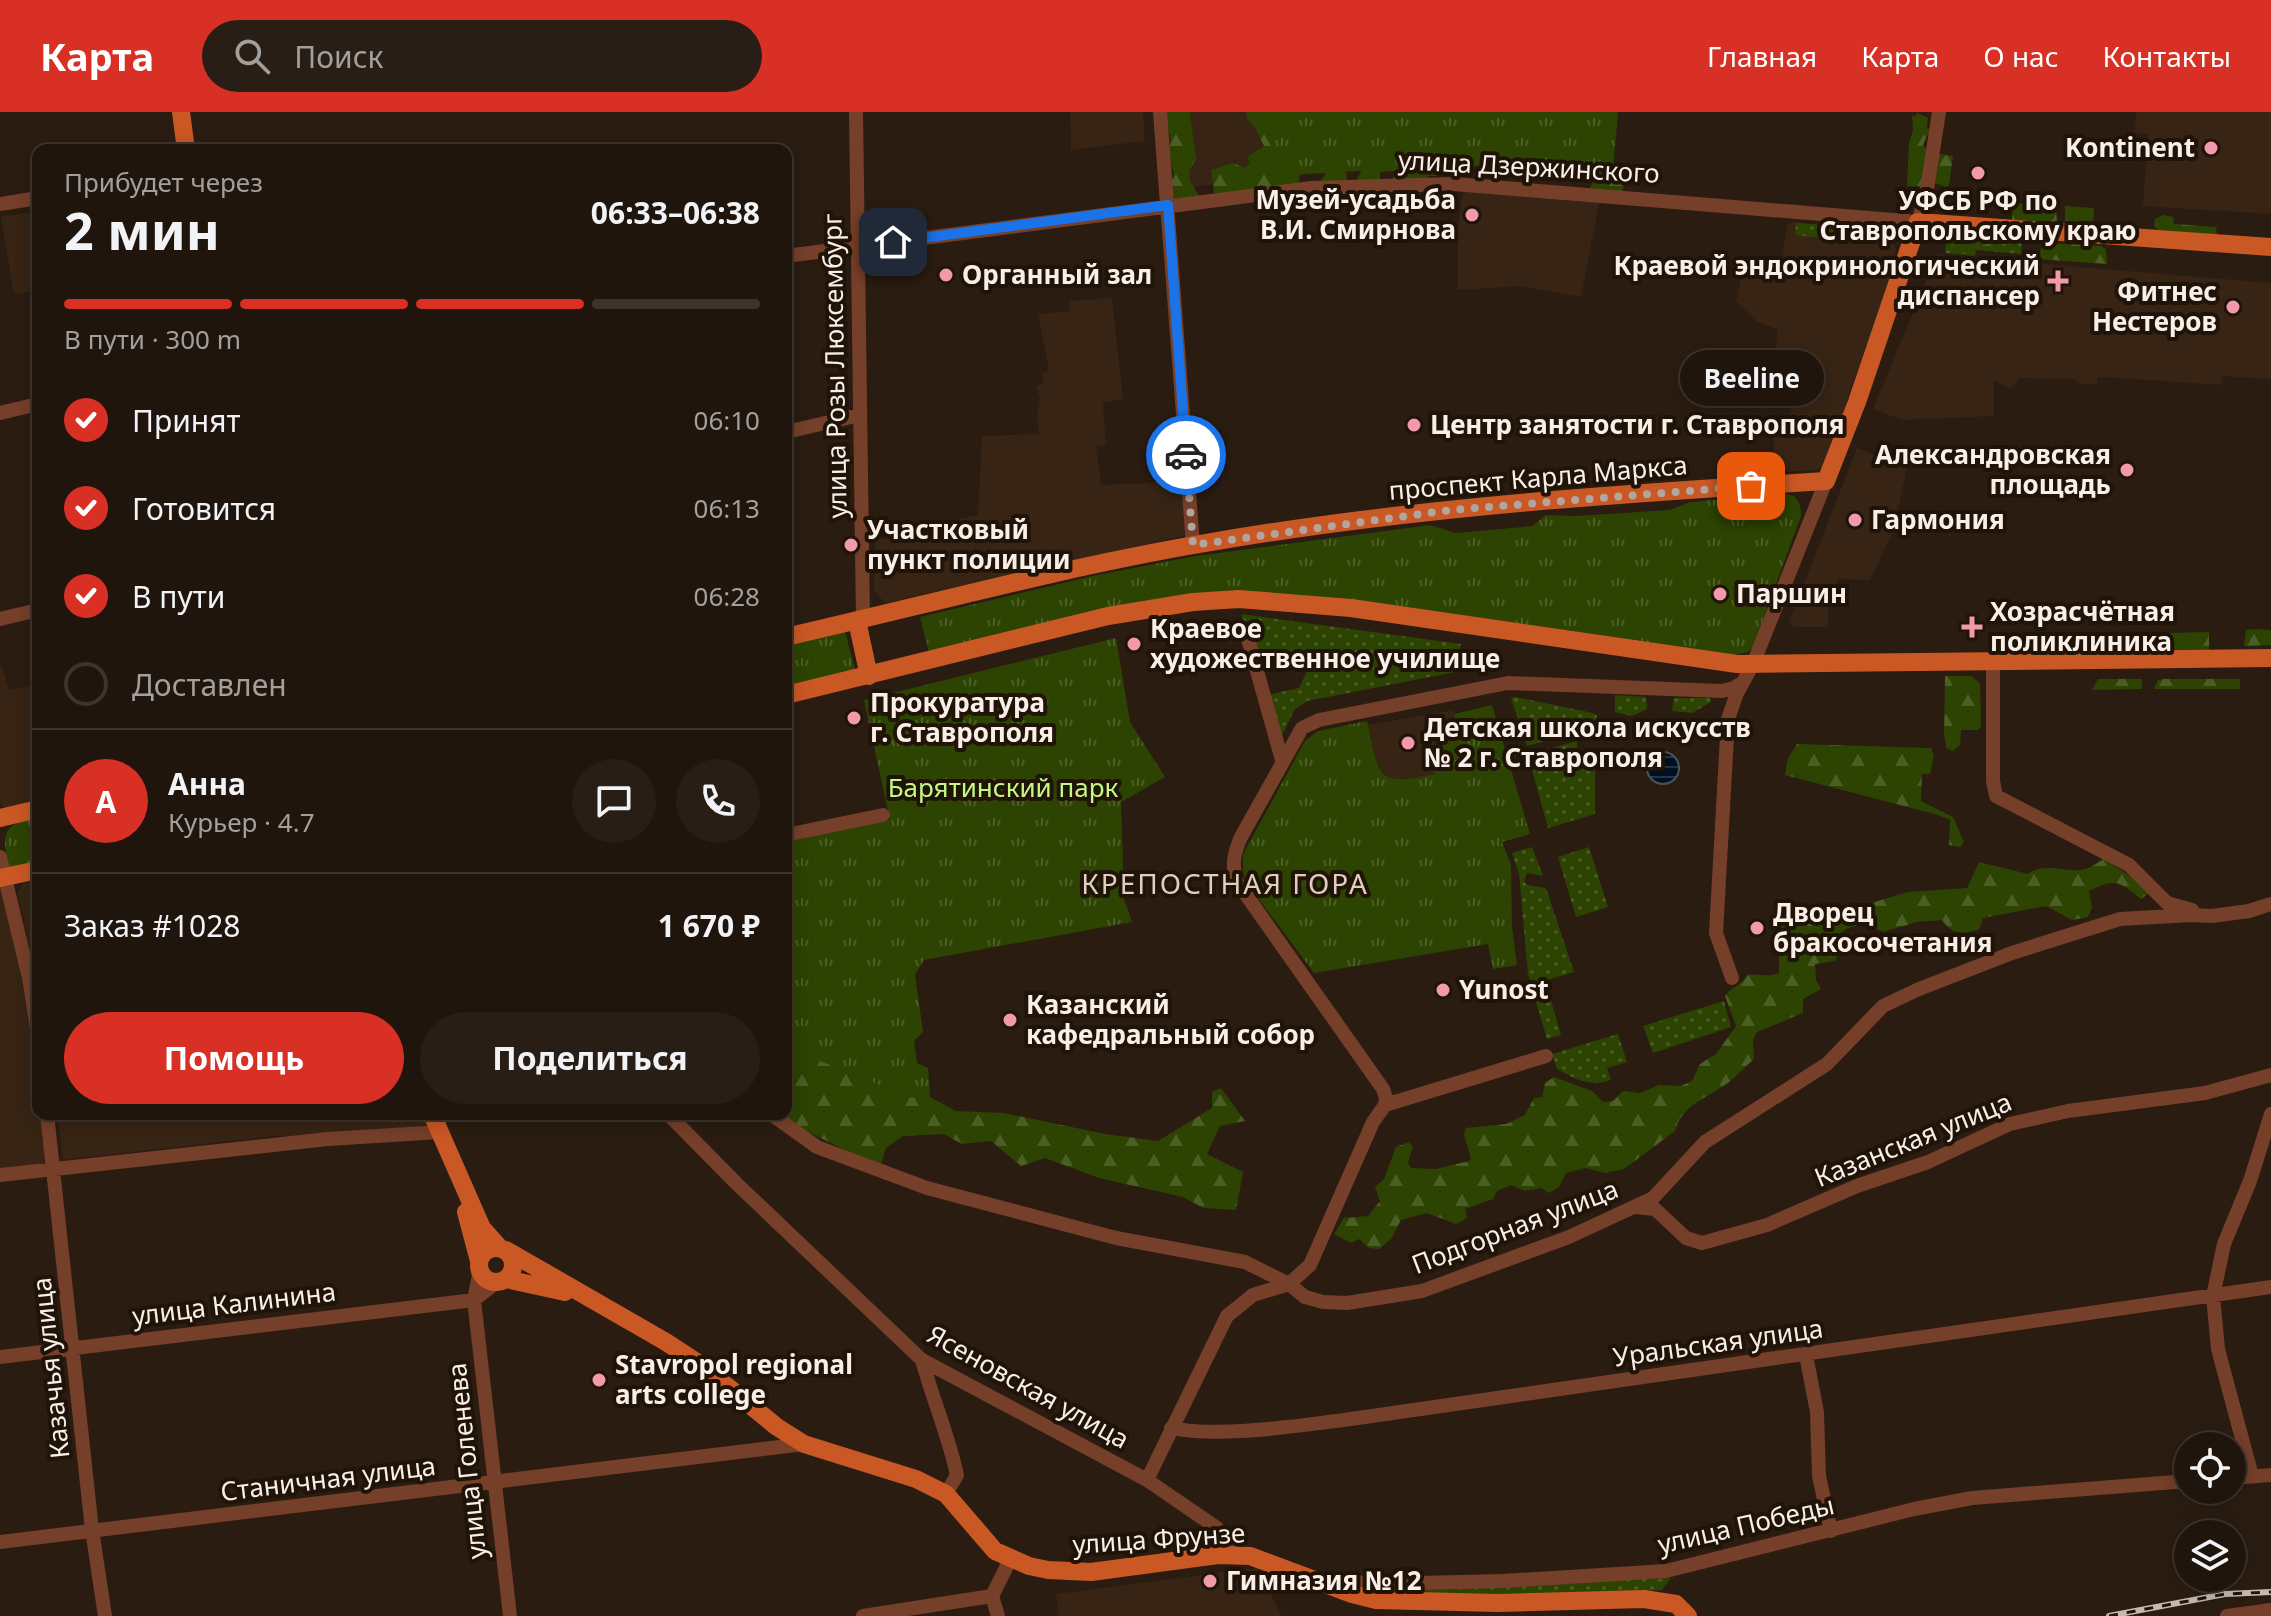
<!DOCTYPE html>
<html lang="ru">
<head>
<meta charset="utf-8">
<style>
  :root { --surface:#20150d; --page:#281e16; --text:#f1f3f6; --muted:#a29f9d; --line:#3d342e; --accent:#d93025 }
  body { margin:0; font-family:"Noto Sans",sans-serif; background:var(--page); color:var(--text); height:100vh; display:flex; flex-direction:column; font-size:30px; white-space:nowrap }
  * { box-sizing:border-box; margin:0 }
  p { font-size:26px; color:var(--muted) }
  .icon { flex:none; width:44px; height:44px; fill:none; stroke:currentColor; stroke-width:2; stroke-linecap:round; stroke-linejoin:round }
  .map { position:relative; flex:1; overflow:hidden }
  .panel { position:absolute; left:32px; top:32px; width:760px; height:976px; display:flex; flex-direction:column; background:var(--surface); border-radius:16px; box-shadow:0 4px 20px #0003,0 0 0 2px var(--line) }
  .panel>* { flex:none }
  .tools { position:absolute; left:2174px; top:1320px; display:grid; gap:16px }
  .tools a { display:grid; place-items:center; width:72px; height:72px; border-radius:50%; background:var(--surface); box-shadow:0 4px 20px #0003,0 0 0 2px var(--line); font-size:40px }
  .pin { position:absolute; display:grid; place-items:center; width:68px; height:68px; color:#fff; margin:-34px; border-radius:16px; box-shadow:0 4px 12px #0006 }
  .courier { position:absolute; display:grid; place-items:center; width:80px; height:80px; margin:-40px; border:6px solid #1a73e8; border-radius:50%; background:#fff; color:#222; box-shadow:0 2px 10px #0007 }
  .bubble { position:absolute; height:56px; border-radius:28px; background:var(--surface); box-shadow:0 4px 20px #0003,0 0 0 2px var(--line); font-size:26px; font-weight:700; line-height:56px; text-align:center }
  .head em { font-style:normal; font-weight:700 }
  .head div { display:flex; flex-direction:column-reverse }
  .head { display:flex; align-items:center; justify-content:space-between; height:136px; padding:0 32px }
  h1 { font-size:52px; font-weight:700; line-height:60px }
  .bar { display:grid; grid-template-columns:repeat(4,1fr); gap:12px 8px; align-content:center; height:96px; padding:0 32px }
  .bar i { height:10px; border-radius:6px; background:var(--line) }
  .bar .active { background:var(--accent) }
  .bar p { grid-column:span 4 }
  .line { display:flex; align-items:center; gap:20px; padding:0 32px; border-top:2px solid var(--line) }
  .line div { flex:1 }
  .round { display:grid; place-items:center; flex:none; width:84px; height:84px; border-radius:42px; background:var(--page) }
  ol { padding:0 32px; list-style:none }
  li { display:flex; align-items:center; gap:24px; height:88px }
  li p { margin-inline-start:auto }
  li .icon { padding:8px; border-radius:50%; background:var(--accent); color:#fff; stroke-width:4 }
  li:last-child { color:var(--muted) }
  li i { width:44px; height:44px; border:4px solid var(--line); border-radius:50% }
  .action { display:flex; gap:16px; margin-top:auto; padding:16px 32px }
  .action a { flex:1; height:92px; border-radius:48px; background:var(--accent); color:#fff; font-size:32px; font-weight:700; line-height:92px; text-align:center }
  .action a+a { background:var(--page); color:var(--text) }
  header { display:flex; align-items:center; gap:48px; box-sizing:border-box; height:112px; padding:0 40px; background:var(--accent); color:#fff }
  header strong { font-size:38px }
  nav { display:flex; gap:44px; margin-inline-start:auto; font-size:28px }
  .search { width:560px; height:72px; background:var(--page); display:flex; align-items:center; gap:20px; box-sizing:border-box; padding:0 28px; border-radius:44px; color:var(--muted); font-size:30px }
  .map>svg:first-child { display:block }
  .built { fill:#372414 }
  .grass { fill:url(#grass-dots) }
  .forest { fill:url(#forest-firs) }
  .park { fill:url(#park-tufts) }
  .water { fill:url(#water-rules); stroke:#4b535e; stroke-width:2 }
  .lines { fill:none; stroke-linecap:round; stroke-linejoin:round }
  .minor { stroke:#763f29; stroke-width:14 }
  .major { stroke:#ca5825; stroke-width:18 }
  .rail-casing { stroke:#c5bab2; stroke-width:6 }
  .rail { stroke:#201308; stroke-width:3; stroke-dasharray:9; stroke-linecap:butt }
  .done { stroke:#b1a59d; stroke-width:8; stroke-dasharray:0 14.4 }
  .route { stroke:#1a73e8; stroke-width:10 }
  .poi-dot { fill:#f29aac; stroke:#201308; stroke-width:3 }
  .labels { text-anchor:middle; stroke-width:8; stroke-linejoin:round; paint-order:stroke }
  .poi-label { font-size:26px; font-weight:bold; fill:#f9efe8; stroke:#201308; text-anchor:start }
  .street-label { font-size:26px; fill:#f9efe8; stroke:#201308 }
  .park-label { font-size:26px; fill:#c5f882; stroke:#201308 }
  .neighbourhood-label { font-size:28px; letter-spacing:2px; fill:#e1cebf; stroke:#201308 }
</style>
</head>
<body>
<header>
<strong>Карта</strong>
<div class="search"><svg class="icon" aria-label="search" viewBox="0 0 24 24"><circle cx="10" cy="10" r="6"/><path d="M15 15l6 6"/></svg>Поиск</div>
<nav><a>Главная</a><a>Карта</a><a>О нас</a><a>Контакты</a></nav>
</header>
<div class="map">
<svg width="2271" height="1504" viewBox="0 0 2271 1504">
  <defs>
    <pattern id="grass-dots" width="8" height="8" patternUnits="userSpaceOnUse" patternTransform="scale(2)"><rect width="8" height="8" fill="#2c4301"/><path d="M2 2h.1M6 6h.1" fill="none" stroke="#4b5e26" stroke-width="1.8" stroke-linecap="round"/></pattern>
    <pattern id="forest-firs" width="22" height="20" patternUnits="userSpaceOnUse" patternTransform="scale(2)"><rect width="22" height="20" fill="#2c4301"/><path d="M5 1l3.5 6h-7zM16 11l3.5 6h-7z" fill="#4b5e26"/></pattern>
    <pattern id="park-tufts" width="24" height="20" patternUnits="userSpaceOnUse" patternTransform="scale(2)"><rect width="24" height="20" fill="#2c4301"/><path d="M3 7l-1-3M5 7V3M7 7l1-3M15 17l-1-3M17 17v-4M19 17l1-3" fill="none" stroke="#4b5e26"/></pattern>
    <pattern id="water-rules" width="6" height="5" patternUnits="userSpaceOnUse" patternTransform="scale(2)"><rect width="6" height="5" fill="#001023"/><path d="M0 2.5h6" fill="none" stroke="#263343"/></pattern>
  </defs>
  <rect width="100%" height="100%" fill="#2a1c11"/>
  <path class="built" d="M1070,0H1143L1145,29L1071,38Z
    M1178,0H1272L1278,64L1185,76Z
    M2136,0H2271V102L2143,94L2148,22L2135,21Z
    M1463,77L1599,91L1581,185L1518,174L1458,178V116Z
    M38,99V178L14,182L1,105Z
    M1793,110L1885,120L1892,126L1896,138L1886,178L1824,354L1816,358L1776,360L1773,322L1785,316L1807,248L1775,238L1778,218L1756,209L1736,189L1743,159L1780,162L1787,113Z
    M1937,143L2271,171V267L2223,264L2221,273L2105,265H2098L2097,272H2080L2072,267L2020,266L2010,277L1994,268V304L1902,308L1873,297Z
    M1112,186L1123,287L1103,291L1106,333L1096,334L1101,373L1150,371L1185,365L1187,423L885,491L874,479L875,427L937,426L942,411L978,403L982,324L1039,322L1037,305L1040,287L1036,274L1043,272L1042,261L1049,258L1038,202L1070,199L1069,189Z
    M1857,336L1907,355L1893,420L1870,468L1838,467L1828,497V515H1793L1789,510Z
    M0,549L9,578L38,573V692L13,698L3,695L0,691Z
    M1453,598L1459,628L1434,662L1402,670L1392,668L1382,660L1376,648L1368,613Z
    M38,768V875L18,781L23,771Z
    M0,776L5,779L7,787L32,925L38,1002H40L46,1052L0,1058Z
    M57,1002H426L429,1014L285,1026L284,1023L63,1048Z
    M1257,1456L1282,1504H1059L1056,1482Z"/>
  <path class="grass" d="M1796,111L1875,117L1873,132L1795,123Z
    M1951,124L2018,130L2022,133L2021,142L1976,138L1975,144L1945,141L1946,131Z
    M1241,502L1461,532L1458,546L1466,548V558L1307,589L1295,597L1279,629L1268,583L1299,576L1310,553L1285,537L1252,544Z
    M2067,521L2068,546L1990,548L1989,523Z
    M1615,583L1646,585L1647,597L1632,604L1615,600Z
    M1515,585L1593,601L1597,604L1596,610L1588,614L1581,611V619L1527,634L1511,586Z
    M1674,586H1710L1711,590L1692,601L1672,599Z
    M1577,629V638L1533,651L1531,642Z
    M1595,645V702L1548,716L1532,658Z
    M1532,735L1543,764L1527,761L1524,770L1528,773L1546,776L1574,860L1531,873L1528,862L1519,762L1512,741Z
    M1589,735L1608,795L1576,805L1558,745Z
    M1549,882L1561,923L1547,927L1535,886Z
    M1724,889L1731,915L1653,941L1643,914Z
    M1618,922L1627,950L1607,956L1611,968C1589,975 1577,968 1557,957L1552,942Z
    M1671,1466L1662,1478L1496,1484L1372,1481V1477Z"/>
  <path class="forest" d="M1164,0H1189L1190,3L1196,46L1189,60L1190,69L1199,84L1188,97L1165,82L1174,62L1168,40L1171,29Z
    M1246,0H1404L1451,49L1450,57L1436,64H1428L1423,71L1393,68L1394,59L1380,60V68H1357L1362,57L1346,59L1347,68L1318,72L1325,63L1324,58L1301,53L1299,70C1289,77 1271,79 1261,73L1254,79L1219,85L1214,80L1211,58L1233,51L1245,56L1250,52L1247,45L1264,34L1254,14L1247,7Z
    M1917,1L1928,6L1927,16L1930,18L1923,33L1929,40L1923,75L1907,74L1909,30L1913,19L1912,3L1915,5Z
    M1939,42L1953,44L1949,73L1946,75L1935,71Z
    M1610,47C1622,58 1627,64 1622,80L1587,83L1597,61L1594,57L1581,59L1578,56Z
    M2013,91L2056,94L2057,110L2012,108Z
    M2065,94L2094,96L2093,111H2065Z
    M2163,103L2173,105L2174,112L2216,115L2217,123L2158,118L2154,114L2155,107Z
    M1954,129L2004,135L2003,140L1976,137L1974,141L1953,140L1951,136Z
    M2043,131L2101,134L2106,137L2107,152L2038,147Z
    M2257,517L2271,518V533L2244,534L2246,518Z
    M2209,520V538H2168V521Z
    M2067,521H2165L2166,539H2067Z
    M1945,564H1971L1980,571L1981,614L1978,618H1961L1960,633L1953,639L1946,636L1944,621Z
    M2098,567H2142V577L2092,578Z
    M2164,567H2240V577H2154L2158,568Z
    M1797,632L1931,636L1934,643L1930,662H1922L1921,689L1953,705L1964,730L1960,735L1949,733L1950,708L1938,703L1785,663L1788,646Z
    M2104,747L2130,764L2149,781L2141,787C2118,769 2116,766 2089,779L2092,796L2088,805L2072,808L2046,794L1983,806L1979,818C1961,821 1953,824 1942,808L1917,810L1883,820C1864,810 1848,811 1833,828L1839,841L1835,849L1815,852L1816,868L1821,877L1803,887V901L1757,920L1753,928L1754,947C1744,955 1736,966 1725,973C1706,986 1681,994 1675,1019L1624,1057L1605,1061L1586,1056L1566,1061L1559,1075L1549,1081L1541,1076L1525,1079L1511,1073L1497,1079L1493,1087L1465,1097L1467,1106L1456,1112L1427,1101L1401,1108L1391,1127L1379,1137L1369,1136L1359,1127L1351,1131L1334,1122L1344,1106L1368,1104L1380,1089L1375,1075L1384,1067L1396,1035L1408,1030L1413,1034L1408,1051L1411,1056L1436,1057L1469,1049L1471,1046L1464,1023L1466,1016L1506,1012L1525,1003L1534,986L1542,985L1545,971L1554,965L1592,979L1603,990L1613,989L1623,979L1640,981L1659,973L1681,974L1692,969L1700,952L1716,942L1736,914L1725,884C1731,875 1739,875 1748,863C1759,861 1768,866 1779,861V805L1787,799L1838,801L1908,780L1967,776L1979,750L2028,762C2045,749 2067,762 2086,757C2092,755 2098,750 2104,747Z
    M786,847L912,981L930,985L956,999L1004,1001L1105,1022L1158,1029L1212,996V980L1221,976L1245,1009L1220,1014L1207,1042L1243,1060L1236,1098L1203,1096L1183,1085L1099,1066L1045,1046L1021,1054L991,1029L962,1032L944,1022L903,1024L886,1036L880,1055L802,1017L783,1002H786Z"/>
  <path class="park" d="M1272,0H1618L1613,59L1450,53L1278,64Z
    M1786,382C1798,383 1801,392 1801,404L1753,535L1748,540L1733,543L1258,482L930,544L920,505L1097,463L1196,444L1430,413L1456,421L1533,414L1545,403L1576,404L1670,398L1690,390Z
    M845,519L856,562L786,579V532Z
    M1116,526L1130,610L1165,665L1121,690L1124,787L1132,810L924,848L915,862L923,920L914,929L917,951L928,956L930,985H909L786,935V730L890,708L864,588Z
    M1492,593L1530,722L1502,730L1511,753L1512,815L1517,853L1493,857L1488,832L1314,861L1249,774L1243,760V742L1305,629L1318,619L1367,609C1379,661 1374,677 1434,662L1429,634L1458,628L1454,602Z
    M38,704V752L9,758C2,723 0,713 38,704Z"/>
  <path class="water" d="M1647 656a16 16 0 1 1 32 0a16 16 0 1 1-32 0Z"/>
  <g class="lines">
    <path class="minor" d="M856,0L863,508
      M1160,0L1193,433
      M0,92L38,86
      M786,144L1311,76L1454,72L1918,110L1926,84L1939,0
      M0,301L38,292
      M786,320L860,303
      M0,507L38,498
      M1248,527L1282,648
      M1993,551V669L1996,684L2129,753L2167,791L2192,798
      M786,723L883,703
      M0,745L29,866L38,923
      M1732,866L1716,821L1728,607L1737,581L1753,552L1826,369
      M1385,993L1386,986L1383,977L1237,770C1231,753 1234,741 1241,725L1302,616L1319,608L1508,571L1722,579L1734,576L1743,570
      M1385,993L1546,944
      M47,1002L92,1418L105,1504
      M668,1002L737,1072L922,1248L1147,1368L1217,1416L1236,1443
      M771,1002L817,1035L927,1076L1116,1126L1245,1150L1289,1172L1305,1185L1323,1190L1347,1191L1422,1179L1569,1125L1653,1086L1705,1030L1827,952L1883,894L1919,877L2012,841L2120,807L2190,803L2212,804L2249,799L2271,792
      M0,1063L328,1027L441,1020
      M1635,1095L1655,1097L1686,1126L1702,1131L1767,1113L1857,1074L1928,1050L2010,1012L2068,999L2205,981L2271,963
      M480,1158L474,1188L510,1504
      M474,1188L497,1170
      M1806,1243L1817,1300L1819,1364L1831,1419
      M0,1245L474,1188
      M922,1248C933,1288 948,1322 957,1363L946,1382
      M1171,1316C1219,1326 1295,1314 1344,1308L2271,1175
      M2252,1364L2218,1237L2213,1184L2224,1132L2250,1069L2271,1002
      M2232,1366L2271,1363
      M1147,1368L1227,1204L1253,1183L1289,1172L1310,1153L1373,1010L1385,993
      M0,1430L804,1332
      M1325,1467L1374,1472L1502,1469L1666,1459L1914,1397L1972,1386L2188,1369
      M992,1484L998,1504
      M863,1504L992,1484L1010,1448
      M2227,1504L2271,1498"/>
    <path class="major" d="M181,0L186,38
      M857,509L869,564
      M786,525C922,494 1057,457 1194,433C1402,396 1615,382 1826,369L1857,290L1918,110L2271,135
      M786,583L1108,504L1193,490L1239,487L1351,496L1737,552L2271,546
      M0,706L38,697
      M0,766L38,758
      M432,1002L482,1116L499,1135
      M466,1100L479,1149
      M479 1153a17 17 0 1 1 34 0a17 17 0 1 1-34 0Z
      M506,1138L666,1230L701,1253L777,1315L804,1332L916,1367L946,1382L995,1439L1029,1454L1048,1458L1091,1460L1218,1443L1250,1444L1352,1482L1376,1488L1497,1491L1644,1487L1676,1492L1688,1504
      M506,1167L565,1180"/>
    <defs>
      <path id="rail" d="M2109,1504L2225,1482L2271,1480"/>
    </defs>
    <use href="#rail" class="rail-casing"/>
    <use href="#rail" class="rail"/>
  </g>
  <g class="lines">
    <path class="done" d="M1186,343L1193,433L1451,398L1751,374"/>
    <path class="route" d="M893,130L1168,93L1186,343"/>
  </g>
  <g class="poi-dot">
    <circle cx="2211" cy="36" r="8"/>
    <circle cx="1978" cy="61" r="8"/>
    <circle cx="1472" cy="103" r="8"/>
    <circle cx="946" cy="163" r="8"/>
    <path d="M2054 157h8v8h8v8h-8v8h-8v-8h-8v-8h8z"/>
    <circle cx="2233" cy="195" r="8"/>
    <circle cx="1414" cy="313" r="8"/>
    <circle cx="2127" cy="358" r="8"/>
    <circle cx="1855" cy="408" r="8"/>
    <circle cx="851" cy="433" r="8"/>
    <circle cx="1720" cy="482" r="8"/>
    <path d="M1968 503h8v8h8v8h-8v8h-8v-8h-8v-8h8z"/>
    <circle cx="1134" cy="532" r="8"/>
    <circle cx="854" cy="606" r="8"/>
    <circle cx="1408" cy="631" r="8"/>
    <circle cx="1757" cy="816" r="8"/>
    <circle cx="1443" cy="878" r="8"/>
    <circle cx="1010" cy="908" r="8"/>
    <circle cx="599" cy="1268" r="8"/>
    <circle cx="1210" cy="1469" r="8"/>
  </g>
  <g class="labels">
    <g class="poi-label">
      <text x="2195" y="45" text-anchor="end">Kontinent</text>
      <text x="1456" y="97" text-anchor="end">Музей-усадьба<tspan x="1456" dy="30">В.И. Смирнова</tspan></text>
      <text x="1978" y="98" text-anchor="middle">УФСБ РФ по<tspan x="1978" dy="30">Ставропольскому краю</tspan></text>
      <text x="2040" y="163" text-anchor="end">Краевой эндокринологический<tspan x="2040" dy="30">диспансер</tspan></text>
      <text x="962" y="172">Органный зал</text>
      <text x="2217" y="189" text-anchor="end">Фитнес<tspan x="2217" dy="30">Нестеров</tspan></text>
      <text x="1430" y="322">Центр занятости г. Ставрополя</text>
      <text x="2111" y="352" text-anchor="end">Александровская<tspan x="2111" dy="30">площадь</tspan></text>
      <text x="1871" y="417">Гармония</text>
      <text x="867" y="427">Участковый<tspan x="867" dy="30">пункт полиции</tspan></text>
      <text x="1736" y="491">Паршин</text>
      <text x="1990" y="509">Хозрасчётная<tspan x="1990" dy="30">поликлиника</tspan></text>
      <text x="1150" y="526">Краевое<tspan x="1150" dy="30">художественное училище</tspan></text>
      <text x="870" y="600">Прокуратура<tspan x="870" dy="30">г. Ставрополя</tspan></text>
      <text x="1424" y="625">Детская школа искусств<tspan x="1424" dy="30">№ 2 г. Ставрополя</tspan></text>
      <text x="1773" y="810">Дворец<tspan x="1773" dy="30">бракосочетания</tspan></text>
      <text x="1459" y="887">Yunost</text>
      <text x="1026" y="902">Казанский<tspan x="1026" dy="30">кафедральный собор</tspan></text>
      <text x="615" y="1262">Stavropol regional<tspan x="615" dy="30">arts college</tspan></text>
      <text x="1226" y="1478">Гимназия №12</text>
    </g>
    <g class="street-label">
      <text transform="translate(1529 55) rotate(3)" y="9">улица Дзержинского</text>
      <text transform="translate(835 254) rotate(-91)" y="9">улица Розы Люксембург</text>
      <text transform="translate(1538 366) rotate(-5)" y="9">проспект Карла Маркса</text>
      <text transform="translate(1913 1028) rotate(-22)" y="9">Казанская улица</text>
      <text transform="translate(1515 1115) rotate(-21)" y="9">Подгорная улица</text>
      <text transform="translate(234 1192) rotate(-7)" y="9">улица Калинина</text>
      <text transform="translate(1718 1231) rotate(-8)" y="9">Уральская улица</text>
      <text transform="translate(51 1256) rotate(-96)" y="9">Казачья улица</text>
      <text transform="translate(1028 1275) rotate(29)" y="9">Ясеновская улица</text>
      <text transform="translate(467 1349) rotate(-96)" y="9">улица Голенева</text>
      <text transform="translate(328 1367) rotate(-7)" y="9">Станичная улица</text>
      <text transform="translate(1746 1413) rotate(-13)" y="9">улица Победы</text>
      <text transform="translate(1159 1427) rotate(-4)" y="9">улица Фрунзе</text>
    </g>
    <g class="park-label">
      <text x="1003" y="685">Барятинский парк</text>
    </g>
    <g class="neighbourhood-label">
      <text x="1225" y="782">КРЕПОСТНАЯ ГОРА</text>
    </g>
  </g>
</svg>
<div class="tools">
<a><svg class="icon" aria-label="locate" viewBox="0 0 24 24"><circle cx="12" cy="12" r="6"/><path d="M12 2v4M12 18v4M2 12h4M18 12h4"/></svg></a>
<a><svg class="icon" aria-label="layers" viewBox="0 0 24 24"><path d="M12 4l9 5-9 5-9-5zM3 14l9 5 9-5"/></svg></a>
</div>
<div class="pin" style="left:1751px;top:374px;background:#ea580c"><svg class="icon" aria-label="bag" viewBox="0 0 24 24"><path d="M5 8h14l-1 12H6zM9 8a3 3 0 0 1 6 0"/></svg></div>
<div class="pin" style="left:893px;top:130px;background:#1f2937"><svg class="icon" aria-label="home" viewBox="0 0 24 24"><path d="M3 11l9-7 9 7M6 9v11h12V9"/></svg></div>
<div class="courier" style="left:1186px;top:343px"><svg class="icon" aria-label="car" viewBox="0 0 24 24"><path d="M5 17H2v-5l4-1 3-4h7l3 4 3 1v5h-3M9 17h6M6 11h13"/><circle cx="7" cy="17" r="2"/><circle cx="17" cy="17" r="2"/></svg></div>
<div class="bubble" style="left:1680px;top:238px;width:144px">Beeline</div>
<section class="panel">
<div class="head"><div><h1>2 мин</h1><p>Прибудет через</p></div><em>06:33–06:38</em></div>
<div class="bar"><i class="active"></i><i class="active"></i><i class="active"></i><i></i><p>В пути · 300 m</p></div>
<ol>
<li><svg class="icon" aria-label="check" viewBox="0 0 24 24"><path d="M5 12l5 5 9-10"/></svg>Принят<p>06:10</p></li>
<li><svg class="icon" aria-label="check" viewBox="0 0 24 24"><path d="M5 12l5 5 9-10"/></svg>Готовится<p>06:13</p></li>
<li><svg class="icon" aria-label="check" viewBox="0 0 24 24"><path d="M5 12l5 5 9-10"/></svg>В пути<p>06:28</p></li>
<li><i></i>Доставлен</li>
</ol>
<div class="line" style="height:144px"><b class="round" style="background:var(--accent);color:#fff">А</b><div><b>Анна</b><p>Курьер · 4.7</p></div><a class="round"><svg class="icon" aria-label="chat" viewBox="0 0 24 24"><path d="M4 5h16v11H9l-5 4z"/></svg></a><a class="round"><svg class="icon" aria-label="phone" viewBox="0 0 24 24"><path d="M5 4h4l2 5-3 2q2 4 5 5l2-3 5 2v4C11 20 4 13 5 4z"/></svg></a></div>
<div class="line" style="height:104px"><div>Заказ #1028</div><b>1 670 ₽</b></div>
<div class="action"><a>Помощь</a><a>Поделиться</a></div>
</section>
</div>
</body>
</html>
